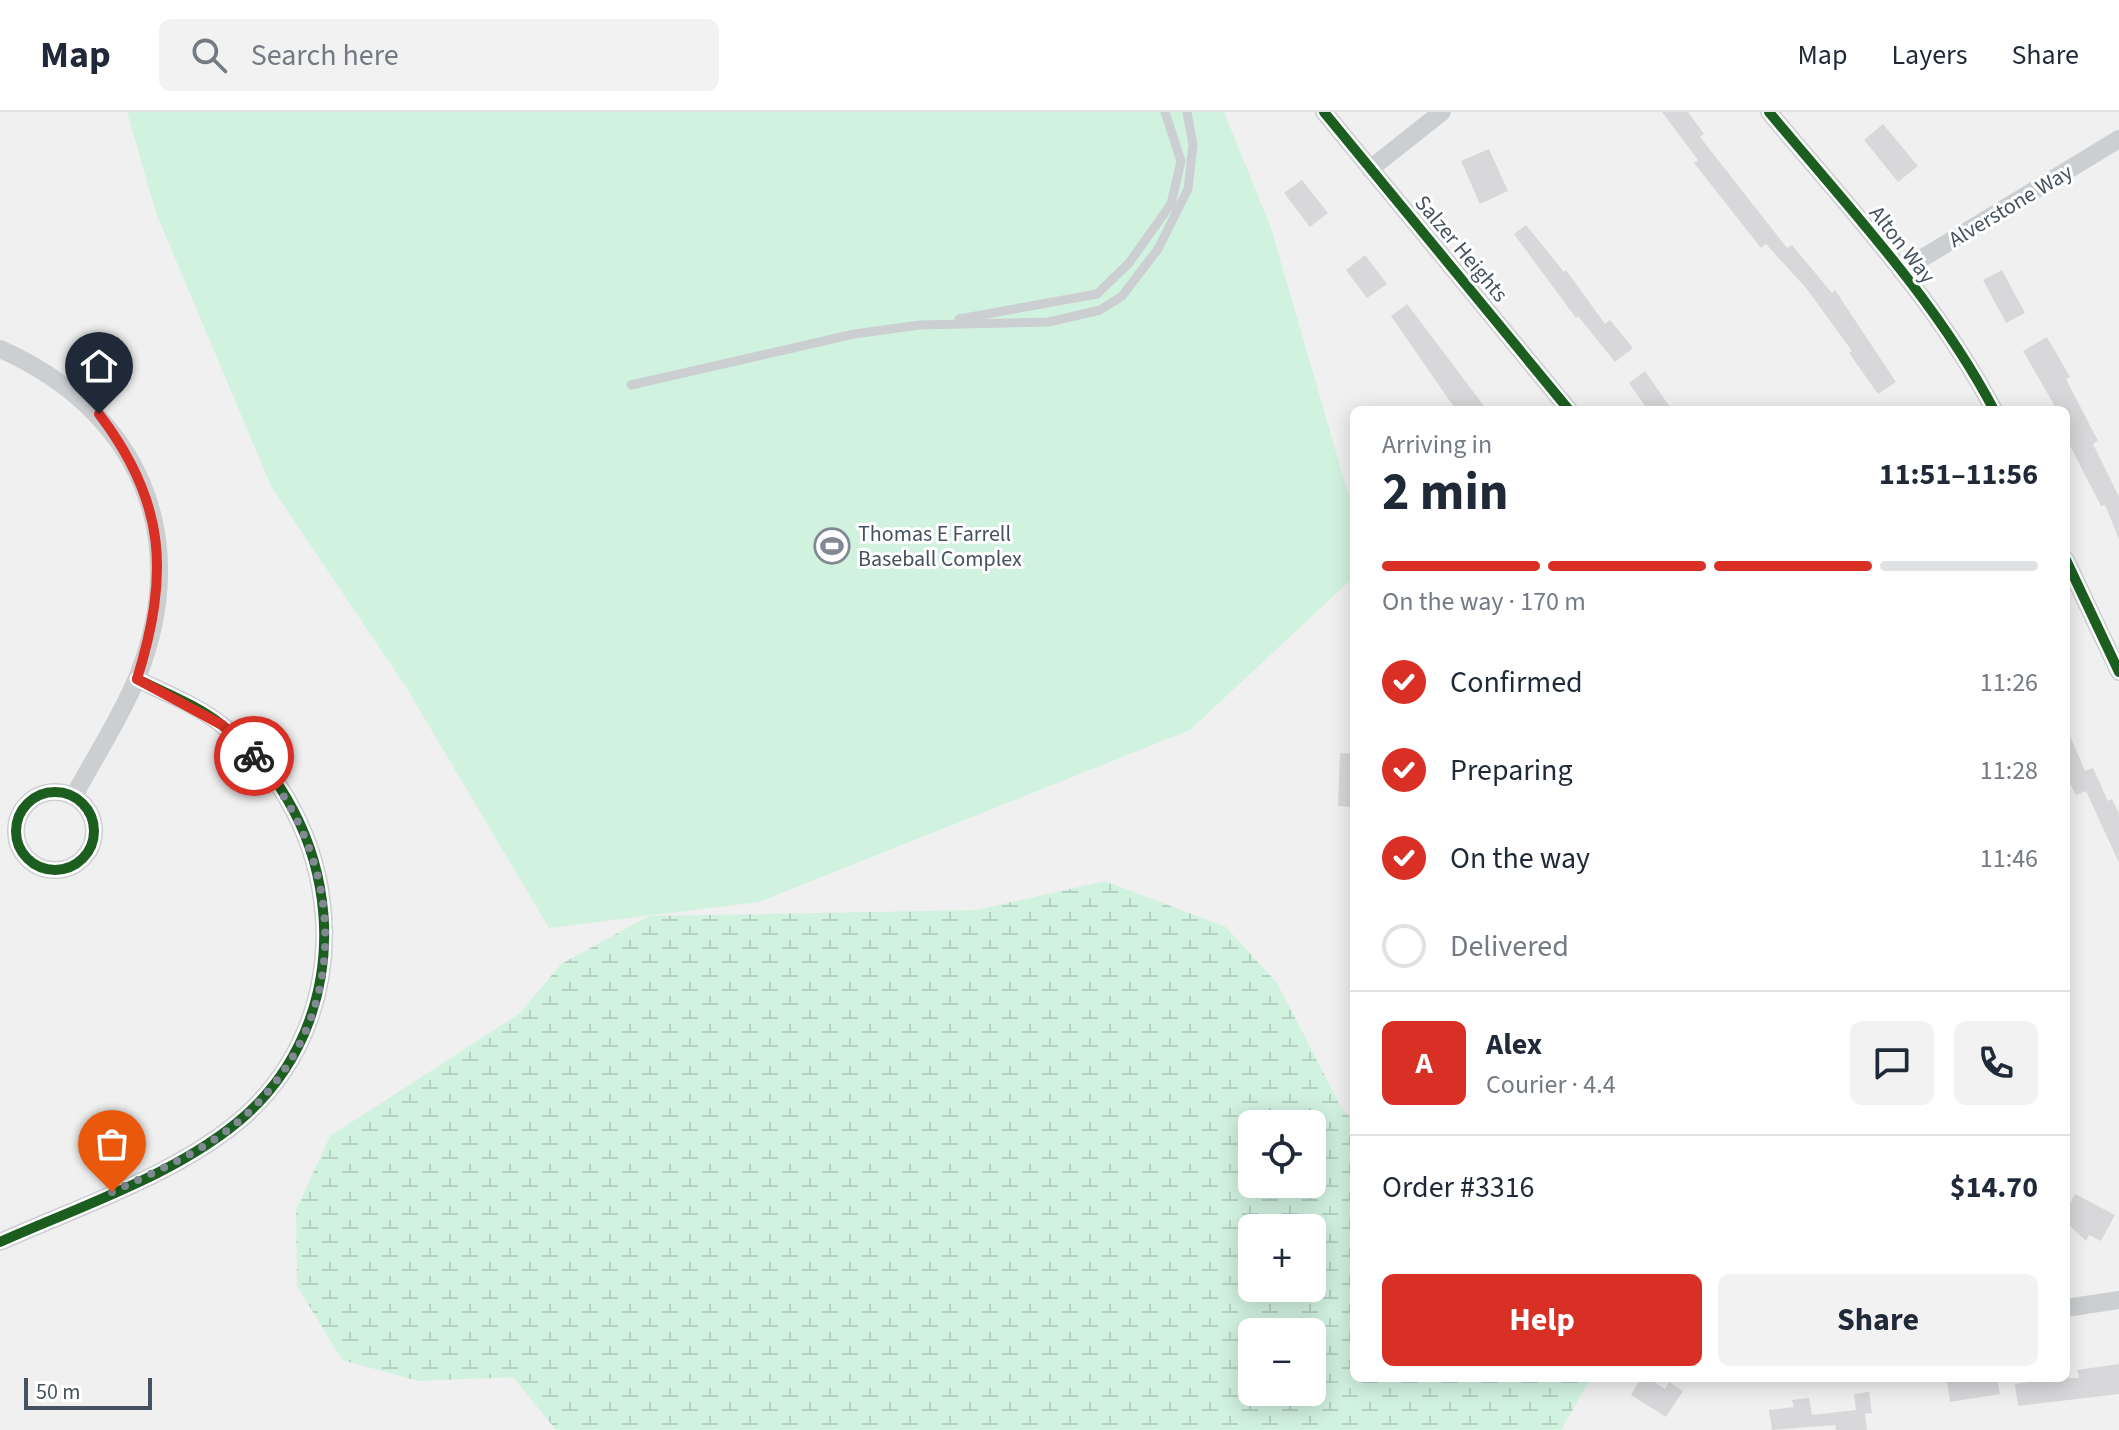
<!DOCTYPE html>
<html lang="en">
<head>
<meta charset="utf-8">
<style>
  :root { --surface:#fff; --page:#f2f2f3; --text:#1f2937; --muted:#747a83; --line:#e0e1e3; --accent:#d93025 }
  body { margin:0; font-family:"Source Sans 3",sans-serif; background:var(--page); color:var(--text); height:100vh; display:flex; flex-direction:column; font-size:30px; white-space:nowrap }
  * { box-sizing:border-box; margin:0 }
  p { font-size:26px; color:var(--muted) }
  .icon { flex:none; width:44px; height:44px; fill:none; stroke:currentColor; stroke-width:2; stroke-linecap:round; stroke-linejoin:round }
  .map { position:relative; flex:1; overflow:hidden }
  .panel { position:absolute; left:1350px; top:294px; width:720px; height:976px; display:flex; flex-direction:column; background:var(--surface); border-radius:12px; box-shadow:0 4px 20px #0003 }
  .panel>* { flex:none }
  .tools { position:absolute; left:1238px; top:998px; display:grid; gap:16px }
  .tools a { display:grid; place-items:center; width:88px; height:88px; border-radius:12px; background:var(--surface); box-shadow:0 4px 20px #0003; font-size:40px }
  .scale { position:absolute; left:24px; bottom:20px; width:128px; box-sizing:border-box; padding-left:8px; border:4px solid #45525f; border-top:0; font-size:22px; line-height:28px; white-space:nowrap; color:#45525f; -webkit-text-stroke:6px #fff; paint-order:stroke }
  .pin { position:absolute; display:grid; place-items:center; width:68px; height:68px; color:#fff; margin:-82px -34px; border-radius:50% 50% 50% 0; rotate:-45deg; box-shadow:0 0 8px #0007 }
  .pin .icon { rotate:45deg }
  .courier { position:absolute; display:grid; place-items:center; width:80px; height:80px; margin:-40px; border:6px solid #d93025; border-radius:50%; background:#fff; color:#222; box-shadow:0 2px 10px #0007 }
  .overview em { font-style:normal; font-weight:700 }
  .overview div { display:flex; flex-direction:column-reverse }
  .overview { display:flex; align-items:center; justify-content:space-between; height:136px; padding:0 32px }
  h1 { font-size:52px; font-weight:700; line-height:60px }
  .bar { display:grid; grid-template-columns:repeat(4,1fr); gap:12px 8px; align-content:center; height:96px; padding:0 32px }
  .bar i { height:10px; border-radius:6px; background:var(--line) }
  .bar .current { background:var(--accent) }
  .bar p { grid-column:span 4 }
  .line { display:flex; align-items:center; gap:20px; padding:0 32px; border-top:2px solid var(--line) }
  .line div { flex:1 }
  .round { display:grid; place-items:center; flex:none; width:84px; height:84px; border-radius:12px; background:var(--page) }
  ol { padding:0 32px; list-style:none }
  li { display:flex; align-items:center; gap:24px; height:88px }
  li p { margin-inline-start:auto }
  li .icon { padding:8px; border-radius:50%; background:var(--accent); color:#fff; stroke-width:4 }
  li:last-child { color:var(--muted) }
  li i { width:44px; height:44px; border:4px solid var(--line); border-radius:50% }
  .cta { display:flex; gap:16px; margin-top:auto; padding:16px 32px }
  .cta a { flex:1; height:92px; border-radius:12px; background:var(--accent); color:#fff; font-size:32px; font-weight:700; line-height:92px; text-align:center }
  .cta a+a { background:var(--page); color:var(--text) }
  header { display:flex; align-items:center; gap:48px; box-sizing:border-box; height:112px; padding:0 40px; background:var(--surface); border-bottom:2px solid var(--line) }
  header strong { font-size:38px }
  nav { display:flex; gap:44px; margin-inline-start:auto; font-size:28px }
  .search { width:560px; height:72px; background:var(--page); display:flex; align-items:center; gap:20px; box-sizing:border-box; padding:0 28px; border-radius:12px; color:var(--muted); font-size:30px }
  .map>svg:first-child { display:block }
  .wetland { fill:url(#wetland-marsh); fill-rule:evenodd }
  .garden { fill:#d2f2e0 }
  .building { fill:#d8d8db }
  .lines { fill:none; stroke-linecap:round; stroke-linejoin:round }
  .service { stroke:#cccfd1; stroke-width:9 }
  .minor { stroke:#cccfd1; stroke-width:18 }
  .cycleway-casing { stroke:#fff; stroke-width:15 }
  .cycleway { stroke:#1b5e20; stroke-width:10 }
  .done { stroke:#818992; stroke-width:8; stroke-dasharray:0 14.4 }
  .route { stroke:#d93025; stroke-width:10 }
  .labels { text-anchor:middle; stroke-width:6; stroke-linejoin:round; paint-order:stroke }
  .street-label { font-size:22px; fill:#45525f; stroke:#fff }
  .poi-label { font-size:22px; fill:#45525f; stroke:#fff; text-anchor:start }
</style>
</head>
<body>
<header>
<strong>Map</strong>
<div class="search"><svg class="icon" aria-label="search" viewBox="0 0 24 24"><circle cx="10" cy="10" r="6"/><path d="M15 15l6 6"/></svg>Search here</div>
<nav><a>Map</a><a>Layers</a><a>Share</a></nav>
</header>
<div class="map">
<svg width="2119" height="1318" viewBox="0 0 2119 1318">
  <defs>
    <pattern id="wetland-marsh" width="20" height="14" patternUnits="userSpaceOnUse" patternTransform="scale(2)"><rect width="20" height="14" fill="#d2f2e0"/><path d="M1 5h8M5 5V1M11 12h8M15 12V8" fill="none" stroke="#b6d1c3"/></pattern>
  </defs>
  <rect width="100%" height="100%" fill="#f1f0f0"/>
  <path class="wetland" d="M1105,769L1226,815L1277,871L1342,997L1354,1009V1266H1591L1561,1318H556L513,1265L418,1269L342,1248L297,1174L296,1098L330,1024L519,902L561,852L649,804L976,798ZM1252,1012H1312V1072H1252ZM1252,1116H1312V1176H1252ZM1252,1220H1312V1280H1252Z"/>
  <path class="garden" d="M127,0H1224L1271,116L1354,402V465L1190,618L759,790L549,816L407,577L271,374L156,101Z"/>
  <path class="building" d="M1662,0H1688L1704,22L1700,25L1787,136L1792,133L1832,181L1835,178L1896,270L1878,282L1849,241L1852,239L1806,176L1766,132L1761,136L1694,51L1698,48Z
    M1883,12L1918,54L1898,70L1864,28Z
    M1489,37L1508,79L1480,92L1461,49Z
    M1302,68L1328,101L1310,115L1284,81Z
    M1526,113L1564,160L1566,158L1605,212L1610,208L1633,236L1615,250L1578,204L1576,206L1514,122Z
    M1365,143L1387,172L1367,186L1346,158Z
    M2002,158L2025,201L2006,211L1983,168Z
    M1407,192L1451,250L1487,298H1456L1391,204Z
    M2047,225L2070,265L2066,267L2098,329L2093,332L2119,385V427L2105,393L2101,394L2066,326V298H2057L2023,239Z
    M1645,259L1672,298H1648L1629,271Z
    M2066,614L2085,659L2093,656L2108,689L2112,687L2119,702V751L2086,679L2076,683L2066,664Z
    M1340,641L1354,642V695L1338,694Z
    M2075,1082L2115,1103L2101,1129L2089,1123L2086,1129L2066,1110V1100Z
    M2119,1252V1282L2018,1294L2015,1272L2038,1269V1266H2079L2077,1258Z
    M1641,1266H1648L1665,1277L1669,1270L1683,1279L1666,1305L1631,1283Z
    M1968,1266H1978L1980,1269L1997,1267L2000,1282L1950,1290L1947,1269Z
    M1869,1280L1872,1301L1865,1302L1867,1318H1836L1835,1313L1772,1318L1769,1298L1794,1295L1792,1288L1809,1286L1812,1303L1856,1298L1854,1282Z"/>
  <g class="lines">
    <path class="service" d="M959,207L1097,182L1129,151L1171,92L1181,49L1165,0
      M631,273L854,222L920,213L1049,210L1100,198L1122,184L1158,137L1188,77L1193,33L1187,0"/>
    <path class="minor" d="M1324,0L1569,298
      M1769,0C1848,95 1936,188 1994,298
      M1370,57L1442,0
      M1901,159L2119,27
      M0,237C138,298 194,424 137,566C120,607 94,646 74,684
      M2066,448L2119,560
      M16 719a39 39 0 1 1 78 0a39 39 0 1 1-78 0Z
      M0,1130C80,1094 182,1061 247,1002C363,895 343,706 222,613C197,593 165,581 137,567
      M2066,1196L2119,1188"/>
    <defs>
      <path id="cycleway" d="M1324,0L1569,298
        M1769,0C1848,95 1936,188 1994,298
        M2066,448L2119,560
        M16 719a39 39 0 1 1 78 0a39 39 0 1 1-78 0Z
        M0,1130C80,1094 182,1061 247,1002C363,895 343,706 222,613C197,593 165,581 137,567"/>
    </defs>
    <use href="#cycleway" class="cycleway-casing"/>
    <use href="#cycleway" class="cycleway"/>
  </g>
  <g class="lines">
    <path class="done" d="M112,1080C159,1058 210,1037 248,1001C354,899 346,750 254,644"/>
    <path class="route" d="M99,302C167,391 169,463 137,567L222,613L254,644"/>
  </g>
  <defs>
    <symbol id="stadium-ring" viewBox="-11 -11 22 22"><circle r="9.5" fill="#fff" stroke="#818992" stroke-width="1.5"/><path d="M0-5a6.5 5 0 1 0 0 10a6.5 5 0 1 0 0-10ZM-3.5-1.8h7v3.6h-7Z" fill="#818992"/></symbol>
  </defs>
  <g fill-rule="evenodd">
    <use href="#stadium-ring" x="812" y="414" width="40" height="40"/>
  </g>
  <g class="labels">
    <g class="street-label">
      <text transform="translate(2010 93) rotate(-31)" y="8">Alverstone Way</text>
      <text transform="translate(1903 132) rotate(52)" y="8">Alton Way</text>
      <text transform="translate(1462 136) rotate(50)" y="8">Salzer Heights</text>
    </g>
    <g class="poi-label">
      <text x="858" y="429">Thomas E Farrell<tspan x="858" dy="25">Baseball Complex</tspan></text>
    </g>
  </g>
</svg>
<div class="tools">
<a><svg class="icon" aria-label="locate" viewBox="0 0 24 24"><circle cx="12" cy="12" r="6"/><path d="M12 2v4M12 18v4M2 12h4M18 12h4"/></svg></a>
<a>+</a>
<a>−</a>
</div>
<div class="scale">50 m</div>
<div class="pin" style="left:112px;top:1080px;background:#ea580c"><svg class="icon" aria-label="bag" viewBox="0 0 24 24"><path d="M5 8h14l-1 12H6zM9 8a3 3 0 0 1 6 0"/></svg></div>
<div class="pin" style="left:99px;top:302px;background:#1f2937"><svg class="icon" aria-label="home" viewBox="0 0 24 24"><path d="M3 11l9-7 9 7M6 9v11h12V9"/></svg></div>
<div class="courier" style="left:254px;top:644px"><svg class="icon" aria-label="bike" viewBox="0 0 24 24"><circle cx="6" cy="16" r="4"/><circle cx="18" cy="16" r="4"/><path d="M6 16l4-8h5l3 8M10 8l3 8H6M13 5h3"/></svg></div>
<section class="panel">
<div class="overview"><div><h1>2 min</h1><p>Arriving in</p></div><em>11:51–11:56</em></div>
<div class="bar"><i class="current"></i><i class="current"></i><i class="current"></i><i></i><p>On the way · 170 m</p></div>
<ol>
<li><svg class="icon" aria-label="check" viewBox="0 0 24 24"><path d="M5 12l5 5 9-10"/></svg>Confirmed<p>11:26</p></li>
<li><svg class="icon" aria-label="check" viewBox="0 0 24 24"><path d="M5 12l5 5 9-10"/></svg>Preparing<p>11:28</p></li>
<li><svg class="icon" aria-label="check" viewBox="0 0 24 24"><path d="M5 12l5 5 9-10"/></svg>On the way<p>11:46</p></li>
<li><i></i>Delivered</li>
</ol>
<div class="line" style="height:144px"><b class="round" style="background:var(--accent);color:#fff">A</b><div><b>Alex</b><p>Courier · 4.4</p></div><a class="round"><svg class="icon" aria-label="chat" viewBox="0 0 24 24"><path d="M4 5h16v11H9l-5 4z"/></svg></a><a class="round"><svg class="icon" aria-label="phone" viewBox="0 0 24 24"><path d="M5 4h4l2 5-3 2q2 4 5 5l2-3 5 2v4C11 20 4 13 5 4z"/></svg></a></div>
<div class="line" style="height:104px"><div>Order #3316</div><b>$14.70</b></div>
<div class="cta"><a>Help</a><a>Share</a></div>
</section>
</div>
</body>
</html>
